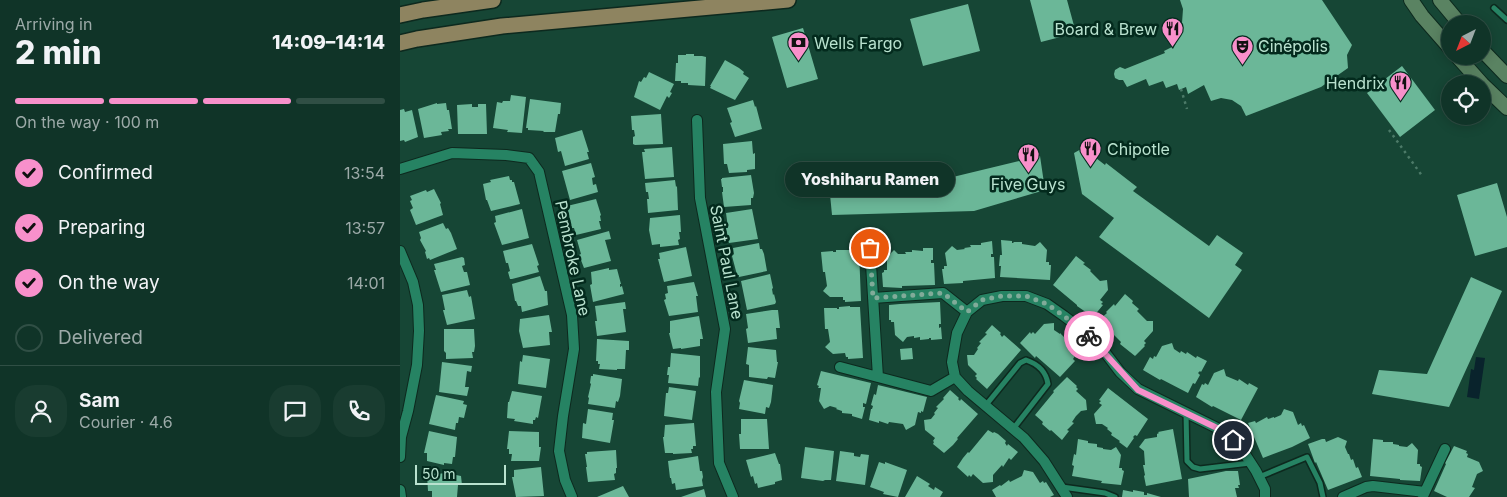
<!DOCTYPE html>
<html lang="en">
<head>
<meta charset="utf-8">
<style>
  :root { --surface:#103428; --page:#193c30; --text:#f1f3f6; --muted:#9caaa8; --line:#304f45; --accent:#f890cb }
  body { margin:0; font-family:Inter,sans-serif; background:var(--page); color:var(--text); height:100vh; display:flex; flex-direction:column; font-size:19px; white-space:nowrap }
  * { box-sizing:border-box; margin:0 }
  p { font-size:16px; color:var(--muted) }
  .icon { flex:none; width:28px; height:28px; fill:none; stroke:currentColor; stroke-width:2; stroke-linecap:round; stroke-linejoin:round }
  .map { position:relative; flex:1; overflow:hidden }
  .panel { display:flex; flex-direction:column; background:var(--surface); width:400px }
  .panel>* { flex:none }
  .needle { width:32px; rotate:222deg }
  .controls { position:absolute; left:1041px; top:15px; display:grid; gap:10px }
  .controls a { display:grid; place-items:center; width:50px; height:50px; border-radius:50%; background:var(--surface); box-shadow:0 2px 12px #0003,0 0 0 1px var(--line); font-size:25px }
  .scale { position:absolute; left:15px; bottom:12px; width:91px; box-sizing:border-box; padding-left:5px; border:2px solid #b9e2cf; border-top:0; font-size:14px; line-height:18px; white-space:nowrap; color:#b9e2cf; -webkit-text-stroke:4px #032a1d; paint-order:stroke }
  .pin { position:absolute; display:grid; place-items:center; width:42px; height:42px; color:#fff; margin:-21px; border:2px solid #fff; border-radius:50%; box-shadow:0 1px 5px #0007 }
  .courier { position:absolute; display:grid; place-items:center; width:50px; height:50px; margin:-25px; border:4px solid #f890cb; border-radius:50%; background:#fff; color:#222; box-shadow:0 1px 6px #0007 }
  .bubble { position:absolute; height:35px; border-radius:18px; background:var(--surface); box-shadow:0 2px 12px #0003,0 0 0 1px var(--line); font-size:16px; font-weight:800; line-height:35px; text-align:center }
  .summary em { font-style:normal; font-weight:800 }
  .summary div { display:flex; flex-direction:column-reverse }
  .summary { display:flex; align-items:center; justify-content:space-between; height:85px; padding:0 15px }
  h1 { font-size:32px; font-weight:800; line-height:38px }
  .bar { display:grid; grid-template-columns:repeat(4,1fr); gap:8px 5px; align-content:center; height:60px; padding:0 15px }
  .bar i { height:6px; border-radius:4px; background:var(--line) }
  .bar .on { background:var(--accent) }
  .bar p { grid-column:span 4 }
  .line { display:flex; align-items:center; gap:12px; padding:0 15px; border-top:1px solid var(--line) }
  .line div { flex:1 }
  .round { display:grid; place-items:center; flex:none; width:52px; height:52px; border-radius:20px; background:var(--page) }
  ol { padding:0 15px; list-style:none }
  li { display:flex; align-items:center; gap:15px; height:55px }
  li p { margin-inline-start:auto }
  li .icon { padding:5px; border-radius:50%; background:var(--accent); color:#111; stroke-width:4 }
  li:last-child { color:var(--muted) }
  li i { width:28px; height:28px; border:2px solid var(--line); border-radius:50% }
  main { display:flex; flex:1; min-height:0 }
  .map>svg:first-child { display:block }
  .water { fill:#09232c }
  .building { fill:#6bb798 }
  .lines { fill:none; stroke-linecap:round; stroke-linejoin:round }
  .lane-casing { stroke:#0d291e; stroke-width:8 }
  .street-casing { stroke:#0d291e; stroke-width:12 }
  .secondary-casing { stroke:#0d291e; stroke-width:16 }
  .primary-casing { stroke:#0d291e; stroke-width:18 }
  .path { stroke:#4c7a68; stroke-width:2.5; stroke-dasharray:2.5 4; stroke-linecap:butt }
  .lane { stroke:#268363; stroke-width:5 }
  .street { stroke:#268363; stroke-width:10 }
  .secondary { stroke:#5a8362; stroke-width:14 }
  .primary { stroke:#8e8460; stroke-width:15 }
  .done { stroke:#80ab99; stroke-width:5; stroke-dasharray:0 9 }
  .route { stroke:#f890cb; stroke-width:6 }
  .labels { text-anchor:middle; stroke-width:5; stroke-linejoin:round; paint-order:stroke }
  .poi-label { font-size:16px; fill:#b9e2cf; stroke:#032a1d; text-anchor:start }
  .street-label { font-size:16px; fill:#b9e2cf; stroke:#032a1d }
</style>
</head>
<body>
<main>
<section class="panel">
<div class="summary"><div><h1>2 min</h1><p>Arriving in</p></div><em>14:09–14:14</em></div>
<div class="bar"><i class="on"></i><i class="on"></i><i class="on"></i><i></i><p>On the way · 100 m</p></div>
<ol>
<li><svg class="icon" aria-label="check" viewBox="0 0 24 24"><path d="M5 12l5 5 9-10"/></svg>Confirmed<p>13:54</p></li>
<li><svg class="icon" aria-label="check" viewBox="0 0 24 24"><path d="M5 12l5 5 9-10"/></svg>Preparing<p>13:57</p></li>
<li><svg class="icon" aria-label="check" viewBox="0 0 24 24"><path d="M5 12l5 5 9-10"/></svg>On the way<p>14:01</p></li>
<li><i></i>Delivered</li>
</ol>
<div class="line" style="height:90px"><a class="round"><svg class="icon" aria-label="person" viewBox="0 0 24 24"><circle cx="12" cy="8" r="4"/><path d="M4 21q1-7 8-7t8 7"/></svg></a><div><b>Sam</b><p>Courier · 4.6</p></div><a class="round"><svg class="icon" aria-label="chat" viewBox="0 0 24 24"><path d="M4 5h16v11H9l-5 4z"/></svg></a><a class="round"><svg class="icon" aria-label="phone" viewBox="0 0 24 24"><path d="M5 4h4l2 5-3 2q2 4 5 5l2-3 5 2v4C11 20 4 13 5 4z"/></svg></a></div>
</section>
<div class="map">
<svg width="1107" height="497" viewBox="0 0 1107 497">
  <rect width="100%" height="100%" fill="#164635"/>
  <path class="water" d="M1076,357L1085,358L1079,399L1067,397L1071,369L1074,370Z"/>
  <path class="building" d="M630,0H667L676,33L641,42Z
    M780,0H922L952,45L947,55L948,68L921,87L846,116L841,106L832,100L821,98L811,101L804,85L788,94L786,87L779,90L777,84L766,88L763,81L749,86L746,79L727,87L723,80H719L715,78L714,74L715,70L720,67L725,69L765,53L764,51L772,47L773,49L779,37L782,23L783,9Z
    M568,4L580,51L523,66L510,19Z
    M403,28L418,79L387,88L372,37Z
    M286,54H294V56H302L306,57L305,86L288,85V83H281V81H275L276,63H278V55H286Z
    M325,60L339,68L344,72L343,74L349,78L335,100L310,88L311,86H310Z
    M1002,66L1035,110L1000,137L967,93Z
    M249,72L274,84L270,92L272,93L269,98L267,96L260,110L234,97L239,81L241,82L244,77L246,78Z
    M111,95L126,97L122,133L107,132L108,130L93,128L97,102L102,103L103,101H110Z
    M130,99L161,103L160,114H158L155,132H143L144,131L128,130V128H126Z
    M353,100L355,107L356,106L362,129L335,137L330,123L332,122L327,108Z
    M37,103V104L46,103L47,110H49L52,129H48L49,131L41,132L42,135L24,138L18,109Z
    M72,104V107H78V104H86L87,134H58L57,105Z
    M4,109L5,112L12,110L18,137L5,142L4,140L0,141V110Z
    M261,114L263,144L235,145L233,144V137L235,136L234,130H232L231,116Z
    M182,130L189,152H187L189,159L165,166L161,151L158,152L155,138Z
    M352,141L353,154L355,153V169L347,170V172L329,173L327,164H324L323,144Z
    M272,147L274,177L245,179L242,152H245L244,149Z
    M683,148L705,165L706,163L737,187L733,191L809,246L817,235L843,253L835,265L842,270L809,318L699,237L714,218L682,194L674,153Z
    M640,156L645,190L574,211L432,215L429,184L528,183Z
    M191,163L195,177L192,178L193,185L196,184L198,192L170,200L162,171Z
    M351,175L354,193L353,198H351V205L324,207L322,192H323V187H322L321,179H322V178Z
    M109,176L110,180H112V182H114L120,204L91,211L87,200H86L83,184L91,182L90,180Z
    M275,180L276,187L277,186L278,210L248,213L247,199H249L248,192H246L245,183Z
    M1097,183L1107,217V247L1075,256L1057,195Z
    M34,189L41,203L40,204L43,215L16,225L10,210L13,208L10,201L12,200L10,196L26,190L27,192Z
    M196,199L201,215L200,216L201,221H199L201,229L176,235L174,228H172L167,206Z
    M122,209L129,238L102,245L94,223L96,222L95,216Z
    M352,209L358,239L329,243L326,228H328L326,213Z
    M280,215L281,232H279L280,239L278,240L279,245L260,247V244L252,245L249,230L250,218Z
    M43,223L46,229L48,228L51,233L57,249L30,260L29,258L27,259L25,252L26,251L20,240L21,238L19,232Z
    M209,231L211,239L205,240L211,261L184,268L179,255L181,254L177,240Z
    M601,240L612,241V243H613L614,242H622V244L635,246L640,242L647,250L646,262H649V265H651L650,280L600,277L601,266H599L600,255H602Z
    M592,241L593,254H591V257H594L595,278L563,281V283L544,284L542,269H544V266H547L545,253L552,246L557,250L565,249L564,248L571,247L570,245H581V243Z
    M359,243L360,249H362L364,254L367,271L339,277V275H337L332,256L334,254L333,248Z
    M132,244L139,265L137,266L139,272L112,279H110L108,272L110,271L108,263H106L103,251Z
    M286,247L292,276L264,282L258,259H260L259,253Z
    M523,248H533V260H531V263H534L535,285L502,286V288L483,287L482,273L484,272V270H487V257L494,250L498,254H506L505,252H512V250L523,251Z
    M436,250H459L461,301L445,302V300H443V297H430L423,291L427,286L425,272H423L421,252L433,251V252H436Z
    M676,256L685,263L683,264L691,270L690,271L700,281L707,280L708,290L700,300L703,302L701,304L703,305L693,317L677,306V305L653,285Z
    M62,257L64,258L65,265L62,266L64,272H67L70,285L41,292L34,270H36L34,264Z
    M209,268V270L217,269L221,284H220V287L222,286L224,294L193,302L190,285L192,284L191,272Z
    M370,274L373,288L372,289L373,295L374,294L376,302L375,304L347,310L341,281Z
    M140,276L145,291H147L148,305L122,312L121,306H118L116,301H115L112,284Z
    M1071,277L1102,291L1049,407L972,394L979,370L1027,374Z
    M294,282L298,296H296L298,312L269,316L264,300L266,299L265,294L268,293L267,286Z
    M67,290L69,297L71,296L75,319L47,325L43,310H45L42,295Z
    M725,294L733,301L732,303L739,309L737,311L747,321H753V331L744,341L746,343L744,345L745,346L735,356L720,344L721,342L699,320L707,313L706,312L714,304L715,306Z
    M225,302L226,309H223L226,332L197,336L195,321H197L195,306Z
    M540,302L541,324H539V328L541,327L542,339L531,340V338H529V339L520,340V337L514,338V336L507,337L503,342L495,335L494,322H491V320H489V305L500,304Z
    M450,306V307H460L463,358L448,359V357H446L445,353L433,354L425,347L430,342L428,329H425L424,308H437V309H439V307Z
    M372,310H378L380,328H376L377,339L348,343L346,329L348,328L346,314Z
    M149,315L152,332H149L150,345L123,348L119,331L120,319Z
    M299,316L303,339H300V346L281,349V348L273,349L269,333H270V321Z
    M654,323V330L660,334V333L665,338L667,336L674,344L676,342L684,349L676,358L675,356L673,359L675,361L660,377L636,356L635,358L620,343L630,332L631,334L633,332L635,334L644,324Z
    M592,325L601,333L600,334L602,337L604,335L621,350L587,389L576,379L577,378L575,376L577,374L568,365L567,355H574L578,349L577,348L581,343L579,342L587,334L585,333Z
    M44,329H74L75,346L74,352H72L73,358L46,359V353L44,351Z
    M197,339L229,341V350H226L225,369H217V370L199,369L200,364H198V361H196Z
    M772,343L774,349L780,353L781,351L786,354L787,352L796,358L797,356L807,361L801,372L800,371L798,373L800,375L795,384L793,383L788,393L761,379L760,380L743,370L750,357L753,359L754,356L756,357L762,346Z
    M348,347L376,350L377,362H378L375,378L368,377L367,379L349,377V365L346,364Z
    M512,348L513,359L501,360L500,349Z
    M271,353L300,356V378L299,377L298,386L268,383L269,375H267L268,367H270Z
    M123,355L150,359L146,388L118,384L120,361L122,362Z
    M42,362L72,366L71,372L67,371L65,387H69L67,396L39,392Z
    M824,369L826,376L838,381L839,379L848,385L849,383L858,388L841,420L813,406L812,407L796,397L802,384L804,385L805,383L808,385L814,373Z
    M421,371L471,383L466,404L463,403V407H465L462,419L452,416V414L442,413V411L436,409L437,408L430,406L424,409L419,401L421,388H418L419,386L417,385Z
    M193,374L222,379L220,396L218,402L216,401L215,408L188,404L189,398L188,397L191,384L190,383L191,376H193Z
    M667,377L677,386L676,387L678,389L676,391L686,400L687,410L681,411L676,416L672,422L674,423L667,430L669,431L662,440L651,430L650,431L642,424L643,422L635,415L654,392L653,391Z
    M344,380L373,385L371,402L369,408L366,407L365,414L339,409L340,403L339,401Z
    M478,385L527,397L523,412L521,411V413L518,412L515,425L506,430L503,424L489,422L488,424L479,421V423L469,420L471,409H472L473,406L471,405L474,394L476,395Z
    M269,387L296,391L292,420L264,416L266,393H268Z
    M708,388L748,419L737,436L735,435L733,437L734,438L727,448L719,442L720,441L711,435L712,433L707,429L708,428L702,424H696L694,414L702,405L699,403L701,401L699,400Z
    M550,390L559,398L558,399L560,401L561,399L578,414L557,438L558,439L553,445L544,453L533,444L534,442L533,441L535,438L525,430L524,420L531,419L535,414L534,413L538,408L536,407L544,399L543,398Z
    M112,391L142,396L138,418L136,417L135,420H133V424L114,421L115,419L107,418L108,402H109Z
    M36,395L64,401L63,404L67,405L64,418L59,417L58,423H56L55,430L29,424Z
    M188,409L213,413L212,420H214L210,443L182,438L183,423L186,424Z
    M884,409L893,412L898,425L901,423L902,426L904,425L910,438L892,447L863,458L848,423L855,421L856,423L867,417L868,419L874,417V418L881,415Z
    M341,419H367L369,449H340L339,434H341Z
    M294,423L296,446H293V449H291L292,453L273,454V453H265L263,437H264L265,425Z
    M773,429L782,479L746,486L744,476L745,475L743,465H745L744,451L739,447L745,439L757,437V434L759,433L758,432Z
    M588,430L593,433L594,432L598,434L606,441L605,443L607,446L608,444L618,452L611,460L609,458L603,467L602,465L593,475V482L583,483L573,474L571,477L569,475L568,477L557,467L563,458L568,452L569,453Z
    M29,431L57,437L55,457H53L52,464L44,463V465L27,461V453H24Z
    M109,431L139,432V447H141L139,461H111L112,454H109V449H107Z
    M938,437L947,441L945,447L948,454H949L951,460L953,459L956,468L958,467L962,477L928,490L916,462L915,463L908,444L922,439H925L926,442Z
    M678,439L688,441V443L697,444V447L703,448V449L711,450L716,447L721,455L719,468H722V470L724,471L721,485L701,483L702,481L672,476L674,466L672,465L674,454L676,455Z
    M973,439L983,440V442H993V444L999,445V446L1007,447L1012,443L1018,450L1017,464H1020V466L1022,467L1020,481L1000,480V479L970,476Z
    M1054,446L1067,451L1066,453L1068,454L1067,457L1079,462L1083,471L1077,474L1072,487L1075,488L1069,497H1047L1034,491L1046,464L1045,463Z
    M405,447L434,451L431,480H425L423,481L401,478Z
    M216,450L217,468H216V473L214,474L215,480L188,482L186,467H187L185,454H187V452Z
    M440,451L454,453V456L460,457L461,454L469,455L465,485L436,481Z
    M375,453L379,464H380L382,480L375,482V484L358,488L357,483L355,484L353,476L351,477L346,460Z
    M298,456L300,471H302L303,477L302,480L303,486L276,490L275,483L272,484L271,478H270L268,461Z
    M479,462L485,464V462L507,470L498,497L483,494L484,492L470,487Z
    M141,467L144,496L116,497L112,477H114V470Z
    M624,470L633,472L640,483L643,481L644,483L646,482L654,495L650,497H596L592,490L600,485L601,486L609,480L610,482L622,476Z
    M826,471H838L840,485H838L839,488H835L837,497H789L788,479Z
    M56,473V475L61,476L62,485H58L57,497H32V491H28L27,474Z
    M517,476L530,484L528,486L534,490L535,487L543,492L540,497H505Z
    M223,486L229,497H197Z
    M304,489L306,497H281Z
    M723,490L733,492V490L744,492V495H747V493L761,497H722Z"/>
  <g class="lines">
    <defs>
      <path id="lane" d="M1094,8L1107,20
        M586,405L620,363L626,360C638,364 646,371 648,384L613,429
        M786,412L787,461L793,467L800,469L850,463
        M859,477L907,457L920,483L923,497
        M662,487L705,493L715,497"/>
      <path id="street" d="M297,120L300,198L325,329L316,392L319,463L333,497
        M0,169L52,153L106,155L129,158L139,172L172,315L174,349L163,416L159,451L165,480L172,497
        M470,248L478,377
        M0,251L13,282L18,305L19,331L17,365L8,411L1,437L0,457
        M473,298L543,293L567,312
        M440,367L531,391L555,377
        M0,490L1,497
        M1023,496L1045,449
        M667,497L644,461L624,438L568,391L555,377L552,362L557,333L567,312L582,300L602,296H626L647,304L664,316L684,331L704,351L720,372L738,389L817,428L833,440L845,454L856,471L865,489V497
        M943,497L966,487L973,486L1025,492"/>
      <path id="secondary" d="M1011,0L1022,16L1050,48
        M1040,0L1060,24
        M1082,50L1107,76
        M1057,56L1082,84
        M1082,84L1107,108"/>
      <path id="primary" d="M0,15L23,10L93,0
        M0,43L17,39L102,26L388,0"/>
    </defs>
    <use href="#lane" class="lane-casing"/>
    <use href="#street" class="street-casing"/>
    <use href="#secondary" class="secondary-casing"/>
    <use href="#primary" class="primary-casing"/>
    <path class="path" d="M781,89L787,109
      M989,130L1023,177"/>
    <use href="#lane" class="lane"/>
    <use href="#street" class="street"/>
    <use href="#secondary" class="secondary"/>
    <use href="#primary" class="primary"/>
  </g>
  <g class="lines">
    <path class="done" d="M470,248L473,298L543,293L567,312L582,300L602,296H626L647,304L664,316L689,336"/>
    <path class="route" d="M689,336L738,390L817,428L833,440"/>
  </g>
  <defs>
    <symbol id="restaurant-pin" viewBox="-11 -11 22 30"><path d="M0 17L-7.5 6A9.5 9.5 0 1 1 7.5 6Z" fill="#f890cb" stroke="#032a1d"/><path d="M-5-6h1v4h1v-4h1v4h1v-4h1v5L-1.5 .5V6h-2V.5L-5-1ZM5-6V6H3V1.5H1.5Q1.5-4 5-6Z" fill="#111"/></symbol>
    <symbol id="bank-pin" viewBox="-11 -11 22 30"><path d="M0 17L-7.5 6A9.5 9.5 0 1 1 7.5 6Z" fill="#f890cb" stroke="#032a1d"/><path d="M-6-4H6V4H-6ZM0-2.3a2.3 2.3 0 1 0 0 4.6a2.3 2.3 0 1 0 0-4.6Z" fill="#111"/></symbol>
    <symbol id="theatre-pin" viewBox="-11 -11 22 30"><path d="M0 17L-7.5 6A9.5 9.5 0 1 1 7.5 6Z" fill="#f890cb" stroke="#032a1d"/><path d="M-5-5.5Q0-4 5-5.5V0Q5 5 0 6Q-5 5-5 0ZM-3.3-2.5H-1v1.5H-3.3ZM1-2.5H3.3v1.5H1ZM-2.8 1Q0 5.5 2.8 1Z" fill="#111"/></symbol>
  </defs>
  <g fill-rule="evenodd">
    <use href="#restaurant-pin" x="760" y="16" width="25" height="34"/>
    <use href="#bank-pin" x="386" y="30" width="25" height="34"/>
    <use href="#theatre-pin" x="830" y="34" width="25" height="34"/>
    <use href="#restaurant-pin" x="988" y="70" width="25" height="34"/>
    <use href="#restaurant-pin" x="678" y="136" width="25" height="34"/>
    <use href="#restaurant-pin" x="616" y="142" width="25" height="34"/>
  </g>
  <g class="labels">
    <g class="poi-label">
      <text x="757" y="35" text-anchor="end">Board &amp; Brew</text>
      <text x="414" y="49">Wells Fargo</text>
      <text x="858" y="52">Cinépolis</text>
      <text x="985" y="89" text-anchor="end">Hendrix</text>
      <text x="707" y="155">Chipotle</text>
      <text x="628" y="190" text-anchor="middle">Five Guys</text>
    </g>
    <g class="street-label">
      <text transform="translate(173 258) rotate(78)" y="6">Pembroke Lane</text>
      <text transform="translate(327 262) rotate(79)" y="6">Saint Paul Lane</text>
    </g>
  </g>
</svg>
<div class="controls">
<a><svg class="needle" viewBox="-14 -14 28 28"><path d="M0-13l5 13h-10z" fill="#e53935"/><path d="M0 13l5-13h-10z" fill="#9caaa8"/></svg></a>
<a><svg class="icon" aria-label="locate" viewBox="0 0 24 24"><circle cx="12" cy="12" r="6"/><path d="M12 2v4M12 18v4M2 12h4M18 12h4"/></svg></a>
</div>
<div class="scale">50 m</div>
<div class="pin" style="left:470px;top:248px;background:#ea580c"><svg class="icon" aria-label="bag" viewBox="0 0 24 24"><path d="M5 8h14l-1 12H6zM9 8a3 3 0 0 1 6 0"/></svg></div>
<div class="pin" style="left:833px;top:440px;background:#1f2937"><svg class="icon" aria-label="home" viewBox="0 0 24 24"><path d="M3 11l9-7 9 7M6 9v11h12V9"/></svg></div>
<div class="courier" style="left:689px;top:336px"><svg class="icon" aria-label="bike" viewBox="0 0 24 24"><circle cx="6" cy="16" r="4"/><circle cx="18" cy="16" r="4"/><path d="M6 16l4-8h5l3 8M10 8l3 8H6M13 5h3"/></svg></div>
<div class="bubble" style="left:385px;top:162px;width:170px">Yoshiharu Ramen</div>
</div>
</main>
</body>
</html>
